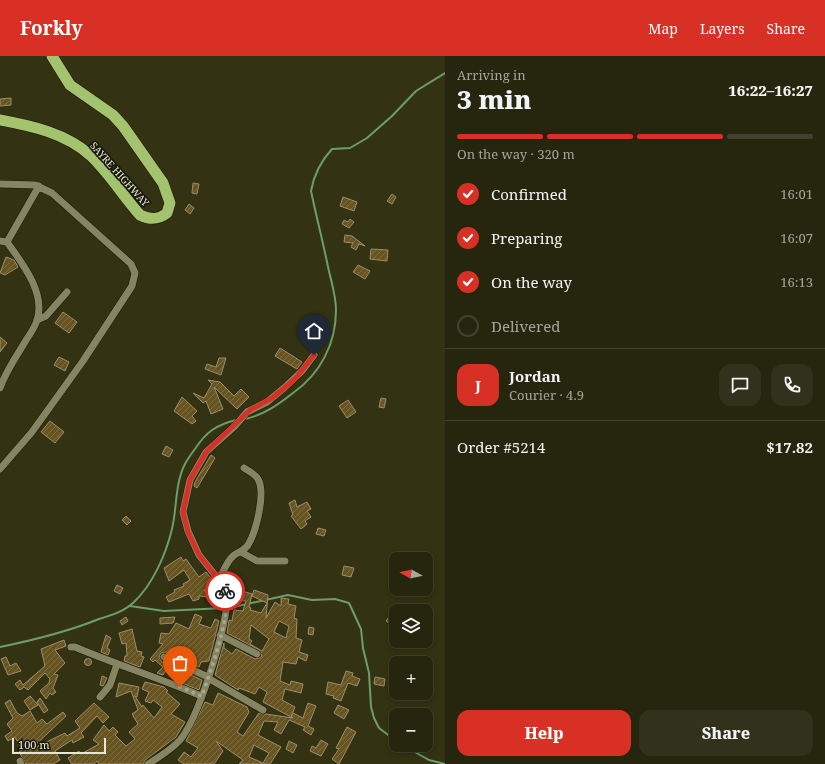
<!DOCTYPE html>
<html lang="en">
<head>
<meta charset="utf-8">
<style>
  :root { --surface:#26260e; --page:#32321c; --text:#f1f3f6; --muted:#a4a59e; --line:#42432e; --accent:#d93025 }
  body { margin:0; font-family:"Noto Serif",serif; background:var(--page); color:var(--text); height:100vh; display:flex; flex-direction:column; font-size:15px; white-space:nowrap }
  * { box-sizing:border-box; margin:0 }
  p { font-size:13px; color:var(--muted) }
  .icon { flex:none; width:22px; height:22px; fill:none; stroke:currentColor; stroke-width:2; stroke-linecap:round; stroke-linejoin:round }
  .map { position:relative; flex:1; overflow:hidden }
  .drawer { display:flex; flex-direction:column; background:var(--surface); width:380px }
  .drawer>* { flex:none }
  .needle { width:26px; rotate:278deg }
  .buttons { position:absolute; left:389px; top:496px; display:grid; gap:8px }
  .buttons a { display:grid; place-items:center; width:44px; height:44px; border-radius:8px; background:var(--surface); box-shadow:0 2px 6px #0003,0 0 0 1px var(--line); font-size:20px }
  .scale { position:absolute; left:12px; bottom:10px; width:94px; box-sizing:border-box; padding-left:4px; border:2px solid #e5e6d3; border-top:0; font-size:11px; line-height:14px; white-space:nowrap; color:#e5e6d3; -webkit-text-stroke:3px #19190c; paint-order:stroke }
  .pin { position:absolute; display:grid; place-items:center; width:34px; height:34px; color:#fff; margin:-41px -17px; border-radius:50% 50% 50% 0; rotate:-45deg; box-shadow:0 0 4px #0007 }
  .pin .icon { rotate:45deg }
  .courier { position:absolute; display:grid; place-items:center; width:40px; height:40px; margin:-20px; border:3px solid #d93025; border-radius:50%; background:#fff; color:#222; box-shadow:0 1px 5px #0007 }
  .summary em { font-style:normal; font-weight:800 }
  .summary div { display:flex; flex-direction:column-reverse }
  .summary { display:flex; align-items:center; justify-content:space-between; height:68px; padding:0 12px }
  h1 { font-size:26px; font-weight:800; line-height:30px }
  .bar { display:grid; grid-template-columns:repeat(4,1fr); gap:6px 4px; align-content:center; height:48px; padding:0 12px }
  .bar i { height:5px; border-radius:3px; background:var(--line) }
  .bar .current { background:var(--accent) }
  .bar p { grid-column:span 4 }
  .line { display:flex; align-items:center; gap:10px; padding:0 12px; border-top:1px solid var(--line) }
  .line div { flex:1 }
  .round { display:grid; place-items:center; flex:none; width:42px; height:42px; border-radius:12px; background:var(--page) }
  ol { padding:0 12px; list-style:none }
  li { display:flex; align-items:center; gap:12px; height:44px }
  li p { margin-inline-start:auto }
  li .icon { padding:4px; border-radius:50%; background:var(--accent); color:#fff; stroke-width:4 }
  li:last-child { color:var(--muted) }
  li i { width:22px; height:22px; border:2px solid var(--line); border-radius:50% }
  .primary-button { display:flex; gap:8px; margin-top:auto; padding:8px 12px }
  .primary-button a { flex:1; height:46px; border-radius:12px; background:var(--accent); color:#fff; font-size:16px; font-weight:800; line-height:46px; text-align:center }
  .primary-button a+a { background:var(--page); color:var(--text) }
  header { display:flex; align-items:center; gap:24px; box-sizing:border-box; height:56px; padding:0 20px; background:var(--accent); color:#fff }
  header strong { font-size:19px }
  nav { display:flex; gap:22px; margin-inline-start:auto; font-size:14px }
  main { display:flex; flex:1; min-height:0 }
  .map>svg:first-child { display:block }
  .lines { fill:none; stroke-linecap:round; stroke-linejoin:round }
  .stream { stroke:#6d9d69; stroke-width:2 }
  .building { fill:url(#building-hatch); stroke:#9a8e6d; fill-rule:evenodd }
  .minor-casing { stroke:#1b1900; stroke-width:8 }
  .highway-casing { stroke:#1b1900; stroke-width:12 }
  .minor { stroke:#858563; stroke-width:7 }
  .highway { stroke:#a3c36e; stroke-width:11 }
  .done { stroke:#a7a78f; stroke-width:4; stroke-dasharray:0 7.2 }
  .route { stroke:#d93025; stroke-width:5 }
  .labels { text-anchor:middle; stroke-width:3.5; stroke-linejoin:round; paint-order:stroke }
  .street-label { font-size:10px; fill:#e5e6d3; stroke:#19190c }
</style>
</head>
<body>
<header>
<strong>Forkly</strong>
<nav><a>Map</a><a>Layers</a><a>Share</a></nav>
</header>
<main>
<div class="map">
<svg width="445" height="708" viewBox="0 0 445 708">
  <defs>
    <pattern id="building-hatch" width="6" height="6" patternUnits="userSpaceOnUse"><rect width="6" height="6" fill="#675420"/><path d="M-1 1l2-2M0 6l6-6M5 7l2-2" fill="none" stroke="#7d6d40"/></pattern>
  </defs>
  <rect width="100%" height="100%" fill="#333212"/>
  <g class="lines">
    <path class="stream" d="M245,363C264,359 279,348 293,337C320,318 336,288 336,254C336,238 330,222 327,206C322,182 316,159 311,135C314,118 320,106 332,93L350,92L367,82L392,60L416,35L445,17
      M130,550L164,555L224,552
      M229,552L288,539L312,544L335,543L349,547L361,573L363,592L369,617L371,651L374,662L379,672L396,685
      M0,591C34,584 67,576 99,563C112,559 125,555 134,546C153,528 166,498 172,473C177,452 175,427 185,408C188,402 192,397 195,393C206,376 216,369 236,364
      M402,689L429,704L445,708"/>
  </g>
  <path class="building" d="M11,42V49L0,50V43Z
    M193,127L199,128L197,138L192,137Z
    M392,138L396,141L392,148L387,145Z
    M343,141L357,146L354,155L340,150Z
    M189,148L194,152L190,158L185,154Z
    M350,163L354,166L349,172L342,168L344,164L348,166Z
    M345,179L352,180L365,190L359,188L356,194L351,191L353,187L344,186Z
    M371,193L388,194L387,205L370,203Z
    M6,201L14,204L18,211L5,219L0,217Z
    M358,209L370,215L365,223L353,216Z
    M63,256L77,266L69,277L55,267Z
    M0,281L7,287L0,296Z
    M280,292L302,306L297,313L275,300Z
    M59,301L69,306L65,315L54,309Z
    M219,302H226L221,319L205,313L207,308L216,311Z
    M208,324L220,326L234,340L241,333L249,341L237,353L214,331L223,353L211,358L206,345L203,347L193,337L204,342L212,328Z
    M182,341L197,355L192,360L196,365L192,368L174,355Z
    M381,342L386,343L384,352L379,351Z
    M348,344L356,356L347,362L339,350Z
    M50,365L64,376L55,387L41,376Z
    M166,390L173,394L169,401L162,398Z
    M211,399L215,402L197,432L194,430L195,426Z
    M295,444L297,451L307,446L311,453L307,455L311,461L305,465L307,468L301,473L291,460L293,459L289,447Z
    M126,460L131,465L127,469L122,464Z
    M318,472L326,474L324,480L316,478Z
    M181,501L183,505L186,503L199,521L206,516L214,526L204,534L208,541L199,540V543L193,545L189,538L169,546L166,541L175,536L174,534L184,530L183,528L190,524L184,514L169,525L164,512Z
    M344,510L354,512L351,521L342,519Z
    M117,529L123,532L120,538L114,535Z
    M216,529L218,531L222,542L214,541Z
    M236,533L252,538L249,551L251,552L250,554L261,557L267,547L252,540L254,534L268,539L266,562L275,546L281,550V542L289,543L288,548L296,550L294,562L297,563L296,582L302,584L299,596L308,599L306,605L298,601L296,608L283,606L280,625L290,629L291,625L303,628L301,637L285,633L282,644L295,651L291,661L263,646L267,636L259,631L255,638L239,632L238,634L215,619L224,587V592L232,598L236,593L255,603L259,602L262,600L259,594L227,577L229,564L232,565L234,554L243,555L246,545L235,544ZM279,565L289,570L286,582L274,576ZM251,569L269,583L262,595L250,588L252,585L249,583Z
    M396,551V572L386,565Z
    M195,558L202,561L199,568L211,572L215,563L219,565L209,605L201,606L199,611L166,596L161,597L159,601L162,606L202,624L199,634L174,624L178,616L168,612L163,619L157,617L163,611L155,604L153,606L150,603L163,588L159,587L161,577L169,578L176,567L189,573Z
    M126,561L128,565L122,569L120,565Z
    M175,561L173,567L160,568V562Z
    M309,571L314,572L313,579L308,578Z
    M132,573L137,595L142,596L141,600L144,601L140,611L124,605L125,600H127L126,587L122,588L119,577Z
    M106,579L111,582L107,592L110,594L108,599L101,596Z
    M64,584L66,590L55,594L65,607L54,618L58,619L53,632L56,636L52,639L50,637L46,643L40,635L49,627L50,623L45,617L28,634L24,631L20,634L15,628L20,624L23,629L45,610L41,593Z
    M6,601L10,610L16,607L21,615L8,619L1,603Z
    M84.5 606a3.5 3.5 0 1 1 7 0a3.5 3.5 0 1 1-7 0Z
    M346,615L353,617L352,620L360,623L357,630L348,627L341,645L333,642L334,640L326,638L328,626L341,629Z
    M102,620L107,622L103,630L100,629Z
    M375,621L385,623L384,630L374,628Z
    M145,626L164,631L168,635L166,636L180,648L171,658L185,666L176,681L145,704L143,708H99L97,705L94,708H72L68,702L79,695L81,698L99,688L93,684L104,669L109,675L113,671L118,676L115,679L126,690L135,683L129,676L138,668L132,658L138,654L131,635L116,641L119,627L139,631L137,641L135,640L142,651L143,649L154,662L162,651L153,644L151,647L145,645L149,636L142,633Z
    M218,637L247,651L249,656L237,676L243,680L259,657L293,662L291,661L293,657L303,662L308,647L316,650L308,670L314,673L311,679L303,674L305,671L289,664L281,678L274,674L278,666L264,665L258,679L281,691L270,708H239L243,704L216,685L223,695L214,708H184L178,704L184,696L191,701L198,692L186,685L205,646L213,649ZM254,689L269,697L263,707L249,701Z
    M30,640L38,649L30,654L24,645Z
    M40,642L48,654L44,657L37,646Z
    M10,644L17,657L22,660L30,655L37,667L42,663L47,668L63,656L66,660L30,694L65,677L67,680L80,672L75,665L94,647L109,661L103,667L97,660L81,677L84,681L73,687L72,684L55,695L60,704L53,708H26L19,696L22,694L15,681L8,685L5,680L12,675L7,668L13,662L5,647Z
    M338,649L349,654L344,663L334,657Z
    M347,671L356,676L339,708L332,703L339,693L336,692Z
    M321,684L328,688L321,700L310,695L312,690L316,692Z
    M289,685L297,689L293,697L286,693Z"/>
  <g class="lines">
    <defs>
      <path id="minor" d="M0,128L35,129L52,137L131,208L135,217L132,230L83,305L32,376L0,413
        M0,185L7,186C22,207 46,237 37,264C35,272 29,279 25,286C16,301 6,315 0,332
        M7,186L39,130
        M37,264L46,260L67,236
        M241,496L257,505H285
        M219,524C223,516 227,505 233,500C238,496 244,495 248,489C256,476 266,437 258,423C255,418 249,415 244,412
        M220,579L257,598
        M71,591H75C117,609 160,622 201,640
        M164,601L208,621
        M208,622L263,654
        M100,641L110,629L117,608
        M20,705L21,708
        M148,708C159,701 171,694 180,684C199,661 221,586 226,555L227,543L223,529L199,499L188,475L183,456L190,424L206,396L234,371L247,356L267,346L284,332L302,315L314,299"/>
      <path id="highway" d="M0,64C32,70 66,77 91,100C109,117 123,140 140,159C150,164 158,164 167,157L170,147L163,127L123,70L113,59L70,29L52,0"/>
    </defs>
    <use href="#minor" class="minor-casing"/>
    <use href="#highway" class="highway-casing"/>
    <use href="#minor" class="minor"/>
    <use href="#highway" class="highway"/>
  </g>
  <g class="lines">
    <path class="done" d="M180,631L202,640C210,616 232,558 225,535"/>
    <path class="route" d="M225,535L223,529L199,499L188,476L183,456L190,424L206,396L250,354L272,342L295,323L314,299"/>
  </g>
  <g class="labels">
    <g class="street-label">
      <text transform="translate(120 118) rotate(48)" y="4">SAYRE HIGHWAY</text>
    </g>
  </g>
</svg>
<div class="buttons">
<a><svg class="needle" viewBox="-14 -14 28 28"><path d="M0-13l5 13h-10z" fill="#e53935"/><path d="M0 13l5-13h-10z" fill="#a4a59e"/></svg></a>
<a><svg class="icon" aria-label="layers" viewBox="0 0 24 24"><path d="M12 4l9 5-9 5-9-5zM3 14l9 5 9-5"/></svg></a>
<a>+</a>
<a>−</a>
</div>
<div class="scale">100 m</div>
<div class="pin" style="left:180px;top:631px;background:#ea580c"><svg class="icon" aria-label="bag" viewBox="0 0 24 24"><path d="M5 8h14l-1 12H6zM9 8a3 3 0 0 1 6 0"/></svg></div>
<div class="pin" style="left:314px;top:299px;background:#1f2937"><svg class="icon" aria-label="home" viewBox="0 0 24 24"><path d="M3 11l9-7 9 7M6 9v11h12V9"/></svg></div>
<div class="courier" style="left:225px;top:535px"><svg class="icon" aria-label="bike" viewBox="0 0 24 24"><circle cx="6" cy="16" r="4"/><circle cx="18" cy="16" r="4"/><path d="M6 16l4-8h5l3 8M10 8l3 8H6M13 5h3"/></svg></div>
</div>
<section class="drawer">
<div class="summary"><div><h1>3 min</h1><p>Arriving in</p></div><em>16:22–16:27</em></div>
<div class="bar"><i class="current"></i><i class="current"></i><i class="current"></i><i></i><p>On the way · 320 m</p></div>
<ol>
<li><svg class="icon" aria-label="check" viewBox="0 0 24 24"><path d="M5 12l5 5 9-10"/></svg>Confirmed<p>16:01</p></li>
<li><svg class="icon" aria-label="check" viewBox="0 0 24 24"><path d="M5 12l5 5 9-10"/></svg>Preparing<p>16:07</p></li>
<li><svg class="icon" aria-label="check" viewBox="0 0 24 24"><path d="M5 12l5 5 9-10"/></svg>On the way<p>16:13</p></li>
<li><i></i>Delivered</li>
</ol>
<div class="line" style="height:72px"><b class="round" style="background:var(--accent);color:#fff">J</b><div><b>Jordan</b><p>Courier · 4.9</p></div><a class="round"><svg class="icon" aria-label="chat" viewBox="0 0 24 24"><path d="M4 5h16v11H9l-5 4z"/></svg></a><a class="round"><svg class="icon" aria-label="phone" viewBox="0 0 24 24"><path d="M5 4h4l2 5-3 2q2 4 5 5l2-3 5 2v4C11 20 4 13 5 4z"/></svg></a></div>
<div class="line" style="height:52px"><div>Order #5214</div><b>$17.82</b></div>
<div class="primary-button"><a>Help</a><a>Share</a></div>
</section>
</main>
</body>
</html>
